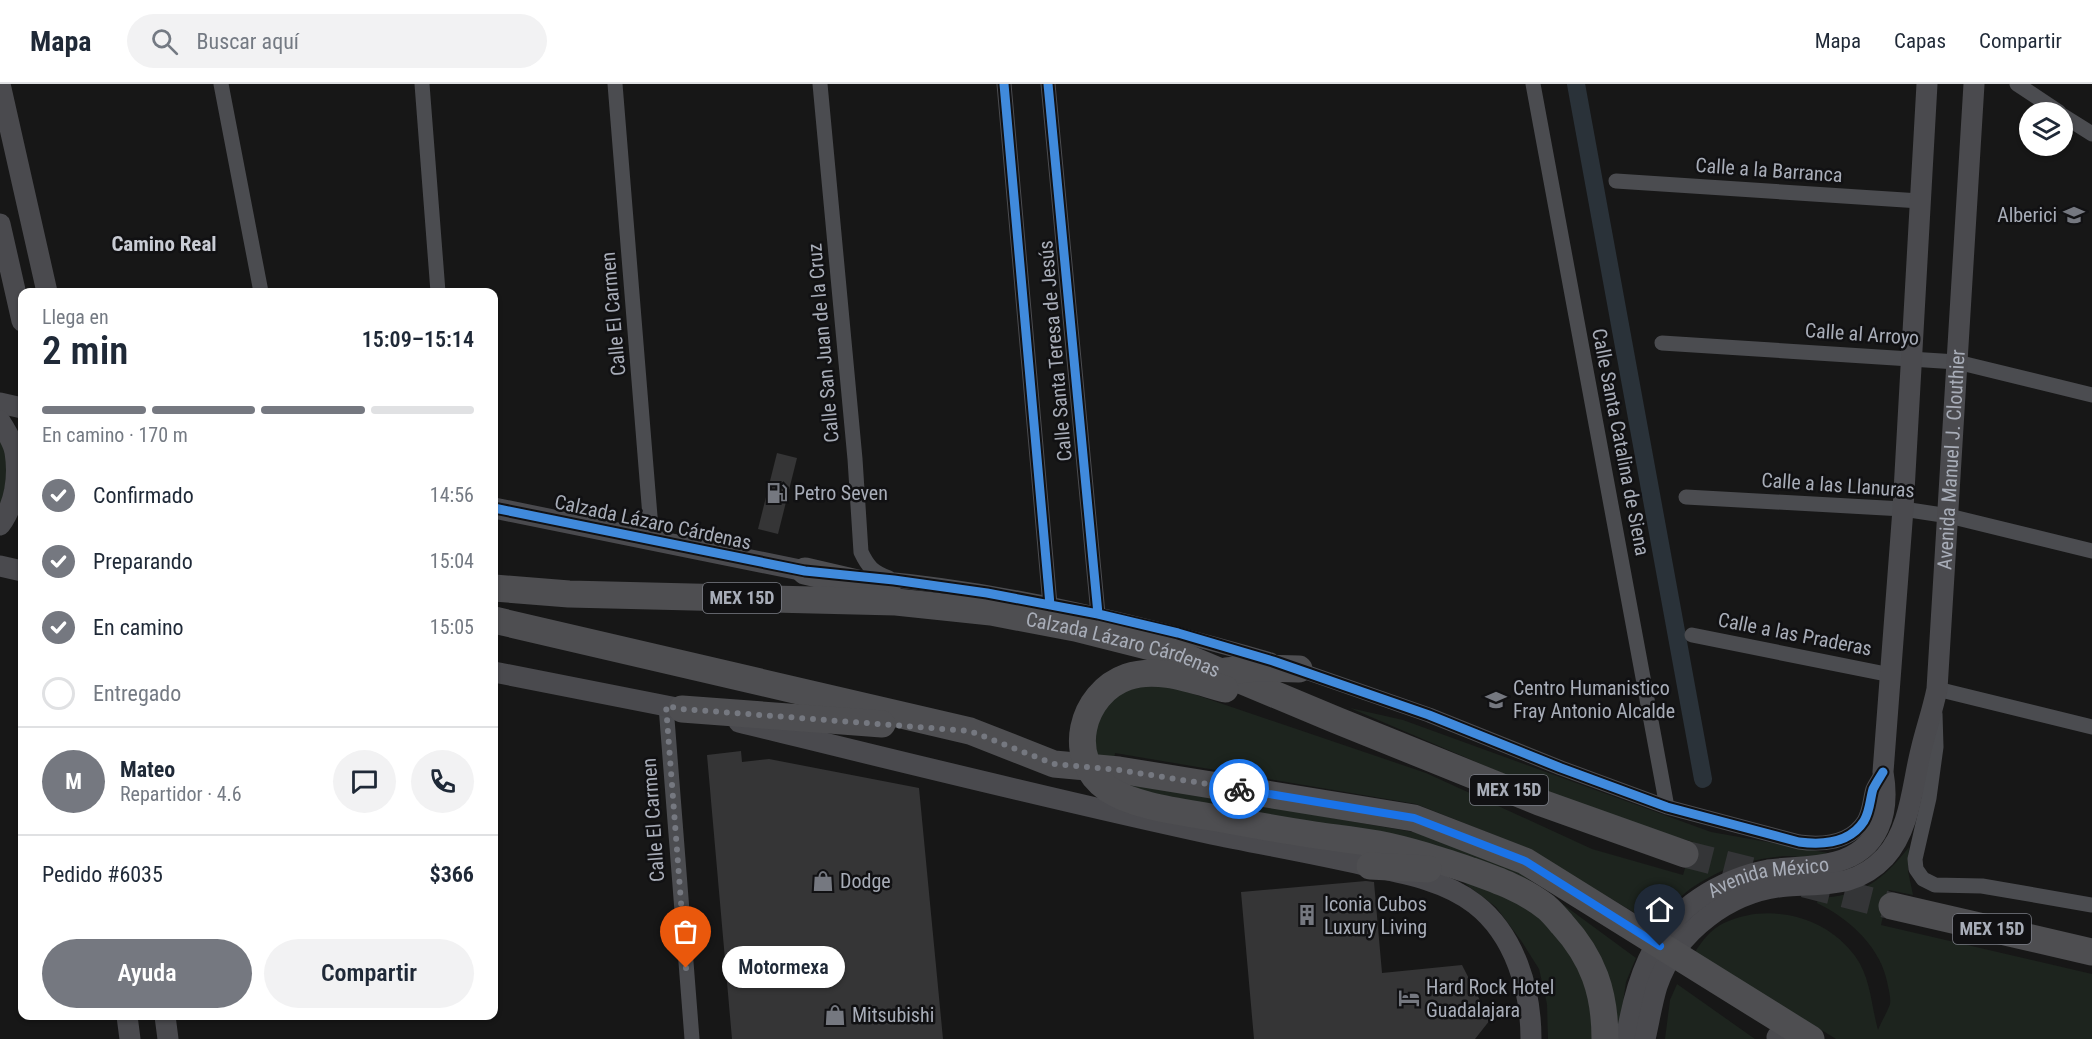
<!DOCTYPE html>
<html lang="es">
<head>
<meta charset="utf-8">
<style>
  :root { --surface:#fff; --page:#f2f2f3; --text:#1f2937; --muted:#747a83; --line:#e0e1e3; --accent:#757880 }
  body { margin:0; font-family:"Roboto Condensed",sans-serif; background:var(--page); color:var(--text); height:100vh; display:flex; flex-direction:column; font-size:22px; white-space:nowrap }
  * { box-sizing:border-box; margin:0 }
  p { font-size:20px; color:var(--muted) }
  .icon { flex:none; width:33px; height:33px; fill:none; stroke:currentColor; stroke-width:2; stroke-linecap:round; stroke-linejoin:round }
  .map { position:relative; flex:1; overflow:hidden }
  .details { position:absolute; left:18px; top:204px; width:480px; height:732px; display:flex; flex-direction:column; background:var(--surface); border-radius:12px; box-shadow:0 2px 4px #0004 }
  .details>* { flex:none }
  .tools { position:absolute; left:2019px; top:18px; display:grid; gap:12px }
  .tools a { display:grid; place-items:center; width:54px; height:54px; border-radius:50%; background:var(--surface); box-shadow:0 2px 4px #0004; font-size:30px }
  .pin { position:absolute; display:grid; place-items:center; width:51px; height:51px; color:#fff; margin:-62px -26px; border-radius:50% 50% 50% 0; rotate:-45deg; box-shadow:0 0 6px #0007 }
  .pin .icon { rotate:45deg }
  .courier { position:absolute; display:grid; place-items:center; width:60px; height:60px; margin:-30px; border:4px solid #1a73e8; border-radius:50%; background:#fff; color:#222; box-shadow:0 2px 8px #0007 }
  .bubble { position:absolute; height:42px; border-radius:21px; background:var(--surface); box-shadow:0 2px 4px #0004; font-size:20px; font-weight:600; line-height:42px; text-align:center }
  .summary em { font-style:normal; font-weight:600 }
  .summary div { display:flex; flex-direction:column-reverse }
  .summary { display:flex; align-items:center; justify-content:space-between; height:102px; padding:0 24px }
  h1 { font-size:39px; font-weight:600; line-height:45px }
  .bar { display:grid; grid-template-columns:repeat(4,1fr); gap:9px 6px; align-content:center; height:72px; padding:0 24px }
  .bar i { height:8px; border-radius:4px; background:var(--line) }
  .bar .current { background:var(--accent) }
  .bar p { grid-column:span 4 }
  .line { display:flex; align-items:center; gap:15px; padding:0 24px; border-top:2px solid var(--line) }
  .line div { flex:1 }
  .round { display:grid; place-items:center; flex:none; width:63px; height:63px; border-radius:32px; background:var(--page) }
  ol { padding:0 24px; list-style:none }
  li { display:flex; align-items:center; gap:18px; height:66px }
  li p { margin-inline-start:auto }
  li .icon { padding:6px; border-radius:50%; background:var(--accent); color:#fff; stroke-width:4 }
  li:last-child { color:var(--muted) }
  li i { width:33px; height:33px; border:3px solid var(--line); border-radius:50% }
  .primary-button { display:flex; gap:12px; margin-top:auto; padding:12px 24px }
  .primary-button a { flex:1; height:69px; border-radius:36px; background:var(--accent); color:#fff; font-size:24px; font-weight:600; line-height:69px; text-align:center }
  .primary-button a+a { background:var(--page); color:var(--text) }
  header { display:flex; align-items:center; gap:36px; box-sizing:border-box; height:84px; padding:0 30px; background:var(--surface); border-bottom:2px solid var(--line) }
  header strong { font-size:28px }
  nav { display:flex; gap:33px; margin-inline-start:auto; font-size:21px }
  .search { width:420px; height:54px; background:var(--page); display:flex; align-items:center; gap:15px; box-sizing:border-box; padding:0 21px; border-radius:33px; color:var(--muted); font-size:22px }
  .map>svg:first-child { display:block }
  .green { fill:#1d241e }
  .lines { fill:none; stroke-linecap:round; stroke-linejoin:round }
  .canal { stroke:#2a3239; stroke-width:18 }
  .building { fill:#353536 }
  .highway-tunnel { stroke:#343537; stroke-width:27; stroke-dasharray:27 14; stroke-linecap:butt }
  .street { stroke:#4b4c50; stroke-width:15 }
  .secondary { stroke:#4a4a4e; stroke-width:21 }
  .highway { stroke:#4e4e51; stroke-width:27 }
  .cycleway-casing { stroke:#111113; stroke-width:13 }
  .cycleway { stroke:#408adc; stroke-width:9 }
  .done { stroke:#757880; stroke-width:6; stroke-dasharray:0 10.8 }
  .route { stroke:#1a73e8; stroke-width:8 }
  .labels { text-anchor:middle; stroke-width:5; stroke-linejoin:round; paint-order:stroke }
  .shield { fill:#111113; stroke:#7b7e86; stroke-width:1.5 }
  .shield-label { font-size:18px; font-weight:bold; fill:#a8adb8 }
  .street-label { font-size:20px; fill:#a8adb8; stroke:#111113 }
  .poi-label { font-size:20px; fill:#a8adb8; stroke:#111113; text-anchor:start }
  .neighbourhood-label { font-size:21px; font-weight:bold; fill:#c9ccd4; stroke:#111113 }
</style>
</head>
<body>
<header>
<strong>Mapa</strong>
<div class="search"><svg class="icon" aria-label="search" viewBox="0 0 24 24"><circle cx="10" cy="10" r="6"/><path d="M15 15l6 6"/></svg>Buscar aquí</div>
<nav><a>Mapa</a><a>Capas</a><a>Compartir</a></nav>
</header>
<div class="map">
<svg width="2092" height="955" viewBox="0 0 2092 955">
  <rect width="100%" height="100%" fill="#171717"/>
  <path class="green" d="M0,347L11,369L0,431Z
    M1161,599L1426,689L1592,765L1683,791L1693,758L1598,730L1350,624L1403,636L1711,748L1834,770C1819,779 1802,771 1785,772C1749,775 1721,784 1690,805C1677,815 1665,829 1653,840L1527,764L1416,720L1115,669L1112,696L1419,749L1519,788L1636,874L1626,898L1619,945L1614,915L1530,807L1110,702L1092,657C1095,647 1098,629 1105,621C1118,606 1142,601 1161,599Z
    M1909,763L1908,787L1913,811L1889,806L1881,841L2092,890V955H1836L1695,868C1702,857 1711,845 1724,839C1769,818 1826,832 1855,872C1871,894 1871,921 1878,946C1881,938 1887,929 1890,920C1891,915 1889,907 1888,902C1882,864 1850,835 1817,819L1818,814C1862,812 1882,797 1909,763Z
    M1463,798L1505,810L1537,827L1585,888L1598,955H1548L1547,920L1539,885L1522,858L1496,823Z
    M1677,900L1755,955H1665L1670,916Z"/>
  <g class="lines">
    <path class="canal" d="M1576,0L1703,695"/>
  </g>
  <path class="building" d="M777,369L797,374L778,450L758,445Z
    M741,667L742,678L769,675L919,704L943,955H732L707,671Z
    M1366,797L1374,798L1382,889L1462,881L1490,936L1475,955H1254L1241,808Z"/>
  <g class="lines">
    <path class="highway-tunnel" d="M1685,770L1892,822"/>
    <path class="street" d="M221,0L261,208
      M422,0L438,208
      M615,0L652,457
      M820,0L855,375L861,468C868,483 873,488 889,494
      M1004,0L1050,521
      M1048,0L1098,530
      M1533,0L1667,723
      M2017,0L2059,28
      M2062,31L2092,50
      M1616,97L1920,117
      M1662,259L1957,278L2092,311
      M1686,413L1903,425L1949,432L2092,467
      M875,494C1010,506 1141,539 1271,576
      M1692,551L1891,591
      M1294,584L1429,631L1561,684L1667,723L1799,758C1822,761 1850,759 1864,737C1870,727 1870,715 1873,705C1876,699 1880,693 1883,688
      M1937,605L2092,643
      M666,622L692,955
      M1935,630L1936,663L1929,714L1915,775L1916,785L1923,795L1935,801L1982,802L2092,821"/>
    <g class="secondary">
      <path d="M0,0L47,208"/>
      <path d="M0,140L22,237"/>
      <path d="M0,319L22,324"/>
      <path d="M0,337C5,346 13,357 15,368C19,393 15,421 0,441"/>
      <path d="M494,424L805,487"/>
      <path d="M0,482L22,487"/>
      <path d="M494,588L697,628"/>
      <path d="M739,638C894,676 1050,715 1207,749C1259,760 1312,769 1364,781C1402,789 1444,796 1475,820C1515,851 1531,906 1531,955"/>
      <path d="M127,932L130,955"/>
      <path d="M165,932L168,955"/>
      <path d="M1777,953L1778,955"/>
      <path id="s1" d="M1626,955C1635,901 1651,846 1700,814C1719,801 1745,790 1768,786C1790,783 1813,784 1836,778C1880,766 1890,728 1883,688L1903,425L1927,0"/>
      <path id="s2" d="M1645,955C1649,938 1652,918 1657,902C1676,847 1731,806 1788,802C1825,799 1856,804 1885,773C1911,744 1912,701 1921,666C1926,645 1933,625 1937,605L1974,0"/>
    </g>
    <g class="highway">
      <path d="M805,487L887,506"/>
      <path id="s3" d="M494,504L569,510L896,518L991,528L1075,544L1178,570L1336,636L1539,718L1685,770"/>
      <path d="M494,536L970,647L1054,680L1119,686L1414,734L1525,777L1811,955"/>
      <path d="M1226,587L1257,584L1299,585"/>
      <path d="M1225,605C1195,597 1158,582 1127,593C1081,609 1064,675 1108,705C1135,723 1184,728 1217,734C1249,740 1282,746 1315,751C1336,754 1357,756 1378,760C1409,766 1439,776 1469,786C1497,796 1523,805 1546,823C1552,828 1557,834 1562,840C1593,874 1605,908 1605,955"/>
      <path d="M682,625L882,640"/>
      <path d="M1370,782L1428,785"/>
      <path d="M1892,822L2092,868"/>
    </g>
    <defs>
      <path id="cycleway" d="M1004,0L1050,521
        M1048,0L1098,530
        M494,424L805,487L894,496L987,509L1098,530L1178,549L1273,577L1429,631L1561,684L1667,723L1799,758C1822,761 1850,759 1864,737C1870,727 1870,715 1873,705C1876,699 1880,693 1883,688"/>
    </defs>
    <use href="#cycleway" class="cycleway-casing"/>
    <use href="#cycleway" class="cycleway"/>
  </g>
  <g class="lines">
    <path class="done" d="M686,884L666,622L682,625L970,647L1054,680L1119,686L1239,705"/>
    <path class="route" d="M1239,705L1414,734L1525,777L1660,862"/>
  </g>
  <defs>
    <symbol id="school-bare" viewBox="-9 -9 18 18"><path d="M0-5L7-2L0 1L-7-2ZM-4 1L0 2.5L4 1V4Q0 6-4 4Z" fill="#757880" stroke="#111113" stroke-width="2.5" paint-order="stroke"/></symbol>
    <symbol id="fuel-bare" viewBox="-9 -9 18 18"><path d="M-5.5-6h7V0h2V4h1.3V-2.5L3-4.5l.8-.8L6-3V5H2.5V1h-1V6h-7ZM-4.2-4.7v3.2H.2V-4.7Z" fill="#757880" stroke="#111113" stroke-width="2.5" paint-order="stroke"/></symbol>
    <symbol id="university-bare" viewBox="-9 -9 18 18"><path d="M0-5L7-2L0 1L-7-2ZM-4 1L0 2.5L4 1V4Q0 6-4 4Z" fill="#757880" stroke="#111113" stroke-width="2.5" paint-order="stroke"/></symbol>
    <symbol id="shop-bare" viewBox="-9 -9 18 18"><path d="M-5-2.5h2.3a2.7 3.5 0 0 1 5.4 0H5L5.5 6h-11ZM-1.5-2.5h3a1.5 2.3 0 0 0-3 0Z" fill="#757880" stroke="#111113" stroke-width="2.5" paint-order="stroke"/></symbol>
    <symbol id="building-bare" viewBox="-9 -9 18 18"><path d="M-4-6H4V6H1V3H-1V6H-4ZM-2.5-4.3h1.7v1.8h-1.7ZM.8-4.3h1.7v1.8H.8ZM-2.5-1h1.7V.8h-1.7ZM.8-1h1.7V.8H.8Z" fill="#757880" stroke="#111113" stroke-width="2.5" paint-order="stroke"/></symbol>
    <symbol id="hotel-bare" viewBox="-9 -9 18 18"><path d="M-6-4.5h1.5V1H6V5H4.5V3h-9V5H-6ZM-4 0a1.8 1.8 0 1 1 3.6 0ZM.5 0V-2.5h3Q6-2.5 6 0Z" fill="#757880" stroke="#111113" stroke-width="2.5" paint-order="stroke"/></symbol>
  </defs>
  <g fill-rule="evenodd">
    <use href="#school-bare" x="2059" y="116" width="30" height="30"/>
    <use href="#fuel-bare" x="762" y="394" width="30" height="30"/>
    <use href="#university-bare" x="1481" y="601" width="30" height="30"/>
    <use href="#shop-bare" x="808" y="782" width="30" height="30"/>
    <use href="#building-bare" x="1292" y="816" width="30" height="30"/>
    <use href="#hotel-bare" x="1394" y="899" width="30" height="30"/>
    <use href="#shop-bare" x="820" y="916" width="30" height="30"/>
  </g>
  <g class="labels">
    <g class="shield">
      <rect x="703" y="499" width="78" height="30" rx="4.5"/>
      <rect x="1470" y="691" width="78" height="30" rx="4.5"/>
      <rect x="1953" y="830" width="78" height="30" rx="4.5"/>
    </g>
    <g class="shield-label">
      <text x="742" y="520">MEX 15D</text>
      <text x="1509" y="712">MEX 15D</text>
      <text x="1992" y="851">MEX 15D</text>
    </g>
    <g class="street-label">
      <text transform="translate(1769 86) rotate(4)" y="7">Calle a la Barranca</text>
      <text transform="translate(613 230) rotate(-95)" y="7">Calle El Carmen</text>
      <text transform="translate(1862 250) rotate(4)" y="7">Calle al Arroyo</text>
      <text transform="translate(823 259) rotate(-95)" y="7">Calle San Juan de la Cruz</text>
      <text transform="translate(1055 267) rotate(-95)" y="7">Calle Santa Teresa de Jesús</text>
      <text transform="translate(1621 358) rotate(79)" y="7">Calle Santa Catalina de Siena</text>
      <text dy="7" stroke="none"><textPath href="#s2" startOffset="740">Avenida Manuel J. Clouthier</textPath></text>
      <text transform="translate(1838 401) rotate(4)" y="7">Calle a las Llanuras</text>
      <text transform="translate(653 438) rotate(12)" y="7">Calzada Lázaro Cárdenas</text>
      <text transform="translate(1795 550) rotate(11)" y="7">Calle a las Praderas</text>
      <text dy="7" stroke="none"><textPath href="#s3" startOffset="634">Calzada Lázaro Cárdenas</textPath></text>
      <text transform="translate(653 736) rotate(-94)" y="7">Calle El Carmen</text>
      <text dy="7" stroke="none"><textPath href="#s1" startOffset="237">Avenida México</textPath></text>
    </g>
    <g class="poi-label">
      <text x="2057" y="138" text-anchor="end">Alberici</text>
      <text x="794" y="416">Petro Seven</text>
      <text x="1513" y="611">Centro Humanistico<tspan x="1513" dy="23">Fray Antonio Alcalde</tspan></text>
      <text x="840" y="804">Dodge</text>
      <text x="1324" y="827">Iconia Cubos<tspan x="1324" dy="23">Luxury Living</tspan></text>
      <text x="1426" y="910">Hard Rock Hotel<tspan x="1426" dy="23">Guadalajara</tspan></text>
      <text x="852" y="938">Mitsubishi</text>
    </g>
    <g class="neighbourhood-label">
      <text x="164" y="167">Camino Real</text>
    </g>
  </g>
</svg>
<div class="tools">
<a><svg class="icon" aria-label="layers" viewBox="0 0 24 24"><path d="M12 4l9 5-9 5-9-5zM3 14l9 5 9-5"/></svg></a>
</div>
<div class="pin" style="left:686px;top:884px;background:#ea580c"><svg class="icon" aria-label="bag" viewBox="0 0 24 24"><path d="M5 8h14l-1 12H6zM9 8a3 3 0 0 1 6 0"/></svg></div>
<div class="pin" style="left:1660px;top:862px;background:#1f2937"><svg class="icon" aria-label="home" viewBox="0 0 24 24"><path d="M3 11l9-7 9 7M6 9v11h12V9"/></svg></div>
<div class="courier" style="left:1239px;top:705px"><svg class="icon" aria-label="bike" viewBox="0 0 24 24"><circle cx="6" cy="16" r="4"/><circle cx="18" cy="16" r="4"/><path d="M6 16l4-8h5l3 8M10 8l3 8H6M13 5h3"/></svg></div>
<div class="bubble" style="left:722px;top:862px;width:123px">Motormexa</div>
<section class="details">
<div class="summary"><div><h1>2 min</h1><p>Llega en</p></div><em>15:09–15:14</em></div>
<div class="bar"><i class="current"></i><i class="current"></i><i class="current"></i><i></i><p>En camino · 170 m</p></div>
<ol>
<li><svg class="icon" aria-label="check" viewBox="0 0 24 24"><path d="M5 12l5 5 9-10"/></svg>Confirmado<p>14:56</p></li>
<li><svg class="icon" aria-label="check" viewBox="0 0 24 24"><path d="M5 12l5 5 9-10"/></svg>Preparando<p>15:04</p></li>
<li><svg class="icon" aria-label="check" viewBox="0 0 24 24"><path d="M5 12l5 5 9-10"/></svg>En camino<p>15:05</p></li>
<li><i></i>Entregado</li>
</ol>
<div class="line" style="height:108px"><b class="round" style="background:var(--accent);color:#fff">M</b><div><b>Mateo</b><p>Repartidor · 4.6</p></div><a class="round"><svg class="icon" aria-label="chat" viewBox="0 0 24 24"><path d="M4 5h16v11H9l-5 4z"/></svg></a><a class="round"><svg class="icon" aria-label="phone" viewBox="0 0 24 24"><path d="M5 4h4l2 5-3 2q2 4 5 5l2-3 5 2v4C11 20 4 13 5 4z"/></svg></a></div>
<div class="line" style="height:78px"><div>Pedido #6035</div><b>$366</b></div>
<div class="primary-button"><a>Ayuda</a><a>Compartir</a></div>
</section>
</div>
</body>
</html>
